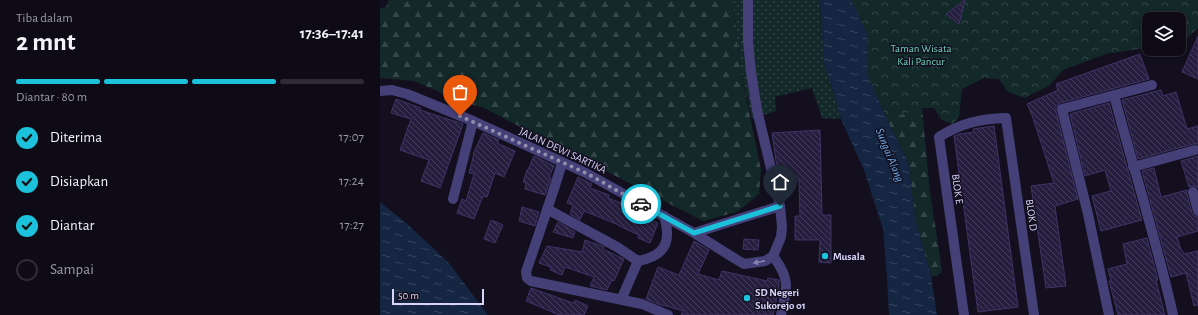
<!DOCTYPE html>
<html lang="id">
<head>
<meta charset="utf-8">
<style>
  :root { --surface:#0e0b17; --page:#171420; --text:#f1f3f6; --muted:#9b9ba1; --line:#2e2b36; --accent:#1cc2dc }
  body { margin:0; font-family:"Alegreya Sans",sans-serif; background:var(--page); color:var(--text); height:100vh; display:flex; flex-direction:column; font-size:15px; white-space:nowrap }
  * { box-sizing:border-box; margin:0 }
  p { font-size:13px; color:var(--muted) }
  .icon { flex:none; width:22px; height:22px; fill:none; stroke:currentColor; stroke-width:2; stroke-linecap:round; stroke-linejoin:round }
  .map { position:relative; flex:1; overflow:hidden }
  .side { display:flex; flex-direction:column; background:var(--surface); width:380px }
  .side>* { flex:none }
  .controls { position:absolute; left:762px; top:12px; display:grid; gap:8px }
  .controls a { display:grid; place-items:center; width:44px; height:44px; border-radius:8px; background:var(--surface); box-shadow:0 2px 10px #0003,0 0 0 1px var(--line); font-size:20px }
  .scale { position:absolute; left:12px; bottom:10px; width:92px; box-sizing:border-box; padding-left:4px; border:2px solid #d9d3f9; border-top:0; font-size:11px; line-height:14px; white-space:nowrap; color:#d9d3f9; -webkit-text-stroke:3px #130f1f; paint-order:stroke }
  .pin { position:absolute; display:grid; place-items:center; width:34px; height:34px; color:#fff; margin:-41px -17px; border-radius:50% 50% 50% 0; rotate:-45deg; box-shadow:0 0 4px #0007 }
  .pin .icon { rotate:45deg }
  .courier { position:absolute; display:grid; place-items:center; width:40px; height:40px; margin:-20px; border:3px solid #1cc2dc; border-radius:50%; background:#fff; color:#222; box-shadow:0 1px 5px #0007 }
  .headline em { font-style:normal; font-weight:600 }
  .headline div { display:flex; flex-direction:column-reverse }
  .headline { display:flex; align-items:center; justify-content:space-between; height:68px; padding:0 16px }
  h1 { font-size:26px; font-weight:600; line-height:30px }
  .bar { display:grid; grid-template-columns:repeat(4,1fr); gap:6px 4px; align-content:center; height:48px; padding:0 16px }
  .bar i { height:5px; border-radius:3px; background:var(--line) }
  .bar .selected { background:var(--accent) }
  .bar p { grid-column:span 4 }
  ol { padding:0 16px; list-style:none }
  li { display:flex; align-items:center; gap:12px; height:44px }
  li p { margin-inline-start:auto }
  li .icon { padding:4px; border-radius:50%; background:var(--accent); color:#111; stroke-width:4 }
  li:last-child { color:var(--muted) }
  li i { width:22px; height:22px; border:2px solid var(--line); border-radius:50% }
  main { display:flex; flex:1; min-height:0 }
  .map>svg:first-child { display:block }
  .grass { fill:url(#grass-dots) }
  .forest { fill:url(#forest-firs) }
  .park { fill:url(#park-crowns) }
  .water { fill:url(#water-ripples) }
  .building { fill:url(#building-back-hatch); stroke:#3f3367 }
  .lines { fill:none; stroke-linecap:round; stroke-linejoin:round }
  .minor { stroke:#454078; stroke-width:10 }
  .tertiary { stroke:#454078; stroke-width:10 }
  .oneway { fill:#8882b2 }
  .done { stroke:#948ead; stroke-width:4; stroke-dasharray:0 7.2 }
  .route { stroke:#1cc2dc; stroke-width:5 }
  .poi-dot { fill:#1cc2dc; stroke:#130f1f; stroke-width:1.5 }
  .labels { text-anchor:middle; stroke-width:3; stroke-linejoin:round; paint-order:stroke }
  .park-label { font-size:11px; fill:#69d0ba; stroke:#130f1f }
  .street-label { font-size:11px; fill:#d9d3f9; stroke:#130f1f }
  .poi-label { font-size:11px; font-weight:bold; fill:#d9d3f9; stroke:#130f1f; text-anchor:start }
  .water-label { font-size:12px; font-style:italic; fill:#6eaded; stroke:#130f1f }
</style>
</head>
<body>
<main>
<section class="side">
<div class="headline"><div><h1>2 mnt</h1><p>Tiba dalam</p></div><em>17:36–17:41</em></div>
<div class="bar"><i class="selected"></i><i class="selected"></i><i class="selected"></i><i></i><p>Diantar · 80 m</p></div>
<ol>
<li><svg class="icon" aria-label="check" viewBox="0 0 24 24"><path d="M5 12l5 5 9-10"/></svg>Diterima<p>17:07</p></li>
<li><svg class="icon" aria-label="check" viewBox="0 0 24 24"><path d="M5 12l5 5 9-10"/></svg>Disiapkan<p>17:24</p></li>
<li><svg class="icon" aria-label="check" viewBox="0 0 24 24"><path d="M5 12l5 5 9-10"/></svg>Diantar<p>17:27</p></li>
<li><i></i>Sampai</li>
</ol>
</section>
<div class="map">
<svg width="818" height="315" viewBox="0 0 818 315">
  <defs>
    <pattern id="grass-dots" width="8" height="8" patternUnits="userSpaceOnUse"><rect width="8" height="8" fill="#132828"/><path d="M2 2h.1M6 6h.1" fill="none" stroke="#354648" stroke-width="1.8" stroke-linecap="round"/></pattern>
    <pattern id="forest-firs" width="22" height="20" patternUnits="userSpaceOnUse"><rect width="22" height="20" fill="#132828"/><path d="M5 1l3.5 6h-7zM16 11l3.5 6h-7z" fill="#354648"/></pattern>
    <pattern id="park-crowns" width="20" height="18" patternUnits="userSpaceOnUse"><rect width="20" height="18" fill="#132828"/><path d="M2 6a3 3 0 1 1 6 0M12 15a3 3 0 1 1 6 0" fill="none" stroke="#354648"/></pattern>
    <pattern id="water-ripples" width="26" height="14" patternUnits="userSpaceOnUse"><rect width="26" height="14" fill="#152643"/><path d="M2 4q2-2 4 0t4 0M15 11q2-2 4 0t4 0" fill="none" stroke="#36455f"/></pattern>
    <pattern id="building-back-hatch" width="6" height="6" patternUnits="userSpaceOnUse"><rect width="6" height="6" fill="#261e3e"/><path d="M-1 5l2 2M0 0l6 6M5-1l2 2" fill="none" stroke="#453e5b"/></pattern>
  </defs>
  <rect width="100%" height="100%" fill="#130f1f"/>
  <path class="grass" d="M353,0H440L444,62L461,119L442,118L432,88L395,97L396,111L372,119L360,68Z"/>
  <path class="forest" d="M9,0H353L360,68L381,170L379,194L357,212L323,221L104,108L83,102L34,81L0,78V8L6,7Z
    M471,0L579,117L562,120L555,108H542L550,192L562,271L557,276H551L536,222L528,162L507,120L488,76L487,33Z"/>
  <path class="park" d="M471,0H818V28L799,45V19H769V49H795L788,56L765,48L726,54L683,70L669,86L644,98L628,92L619,79L604,78L582,89L579,117L573,124L562,120L554,108H542L507,120L488,76L487,33Z"/>
  <path class="water" d="M440,0H471L487,33L488,76L507,120L528,162L536,222L551,276L557,315H509L507,278L503,229L484,170L461,119L444,62Z
    M0,202L25,222L68,262L108,315H0Z"/>
  <path class="building" d="M585,0L579,24L566,14Z
    M818,36V79L802,72Z
    M760,54L769,79L680,103L676,107V111L698,199L675,206L686,286L666,288L651,186L674,183L652,115L647,104L678,90L676,84Z
    M781,90L783,96L796,92L807,129L818,126V144H813L758,159L742,100Z
    M16,99L41,108L40,110L83,124L60,188L41,181L49,160L20,150L31,119L11,113Z
    M729,103L762,220L721,231L712,196L731,191L725,170L705,176L690,114Z
    M614,126L638,307L598,312L574,136L579,134L594,132L593,129Z
    M440,130L442,215H451V263L439,262L440,240H415V216H420L419,181H401L396,161L392,133Z
    M103,133L119,140L117,143L135,151L124,177L115,173L107,197L103,196L94,219L77,213L82,199L86,201L94,174L89,173L94,154H93Z
    M154,156L174,166L169,177L171,178L165,195L145,189L146,183L143,182L147,170H148Z
    M818,156V188L814,186L809,187L801,161Z
    M774,168L781,197L807,190V194L812,213L814,216L818,217V231L797,237L800,247L804,254L818,251V305L814,306L806,273L791,277L762,171Z
    M198,177L212,184L210,188L229,195L228,198L244,204L242,208L278,223L270,243L258,238L259,235L239,226V225L204,211L200,220L190,214L193,205L187,203Z
    M142,207L159,212L155,226L139,221Z
    M111,220L123,225L115,243L104,239Z
    M178,222L195,232L193,238L173,232Z
    M767,238L778,280H776L785,315H738L729,281H731L728,269L747,264L743,244Z
    M364,239L379,240L378,250L363,249Z
    M205,240L222,246L224,247L223,249L244,259L234,281L232,280L227,290L210,286L214,277L185,267L182,275L170,270L171,267L159,263L167,246L202,252Z
    M314,241L329,250L318,274L339,280L342,271L387,281L388,278L399,280V288L393,315H301L303,311L283,305V306L266,299L278,267L299,275Z
    M151,288L193,303L195,300L208,306L204,315H179L146,301Z"/>
  <g class="lines">
    <path class="minor" d="M734,95C753,168 777,241 793,315
      M182,163C171,200 158,236 146,272L147,278L151,281L262,304L288,315
      M753,167L815,150
      M813,192L818,211
      M73,199L93,121
      M167,209L237,247L258,261C285,256 292,242 284,216
      M393,256C411,280 407,288 401,315
      M241,300L258,261
      M584,315L559,137C581,123 600,119 626,118L654,315
      M729,315L708,214L682,109L772,85"/>
    <path class="tertiary" d="M0,91L12,90L27,94L93,121L206,173L314,233L354,258L364,264L385,261L393,256L396,249L401,237L402,227L400,206L377,110L371,72L368,42V0
      M314,233L400,206"/>
  </g>
  <defs><path id="oneway-solid" d="M-6-.8H1V-3.2L6.5 0L1 3.2V.8H-6Z"/></defs>
  <use class="oneway" href="#oneway-solid" transform="translate(379 262) rotate(169)"/>
  <g class="lines">
    <path class="done" d="M80,116L206,173L261,204"/>
    <path class="route" d="M261,204L314,233L400,206"/>
  </g>
  <g class="poi-dot">
    <circle cx="445" cy="256" r="4"/>
    <circle cx="367" cy="298" r="4"/>
  </g>
  <g class="labels">
    <g class="park-label">
      <text x="541" y="52">Taman Wisata<tspan x="541" dy="13">Kali Pancur</tspan></text>
    </g>
    <g class="street-label">
      <text transform="translate(183 150) rotate(25)" y="4">JALAN DEWI SARTIKA</text>
      <text transform="translate(578 189) rotate(82)" y="4">BLOK E</text>
      <text transform="translate(652 215) rotate(82)" y="4">BLOK D</text>
    </g>
    <g class="poi-label">
      <text x="453" y="260">Musala</text>
      <text x="375" y="296">SD Negeri<tspan x="375" dy="13">Sukorejo 01</tspan></text>
    </g>
    <g class="water-label">
      <text transform="translate(510 155) rotate(68)" y="4">Sungai Alang</text>
    </g>
  </g>
</svg>
<div class="controls">
<a><svg class="icon" aria-label="layers" viewBox="0 0 24 24"><path d="M12 4l9 5-9 5-9-5zM3 14l9 5 9-5"/></svg></a>
</div>
<div class="scale">50 m</div>
<div class="pin" style="left:80px;top:116px;background:#ea580c"><svg class="icon" aria-label="bag" viewBox="0 0 24 24"><path d="M5 8h14l-1 12H6zM9 8a3 3 0 0 1 6 0"/></svg></div>
<div class="pin" style="left:400px;top:206px;background:#1f2937"><svg class="icon" aria-label="home" viewBox="0 0 24 24"><path d="M3 11l9-7 9 7M6 9v11h12V9"/></svg></div>
<div class="courier" style="left:261px;top:204px"><svg class="icon" aria-label="car" viewBox="0 0 24 24"><path d="M5 17H2v-5l4-1 3-4h7l3 4 3 1v5h-3M9 17h6M6 11h13"/><circle cx="7" cy="17" r="2"/><circle cx="17" cy="17" r="2"/></svg></div>
</div>
</main>
</body>
</html>
